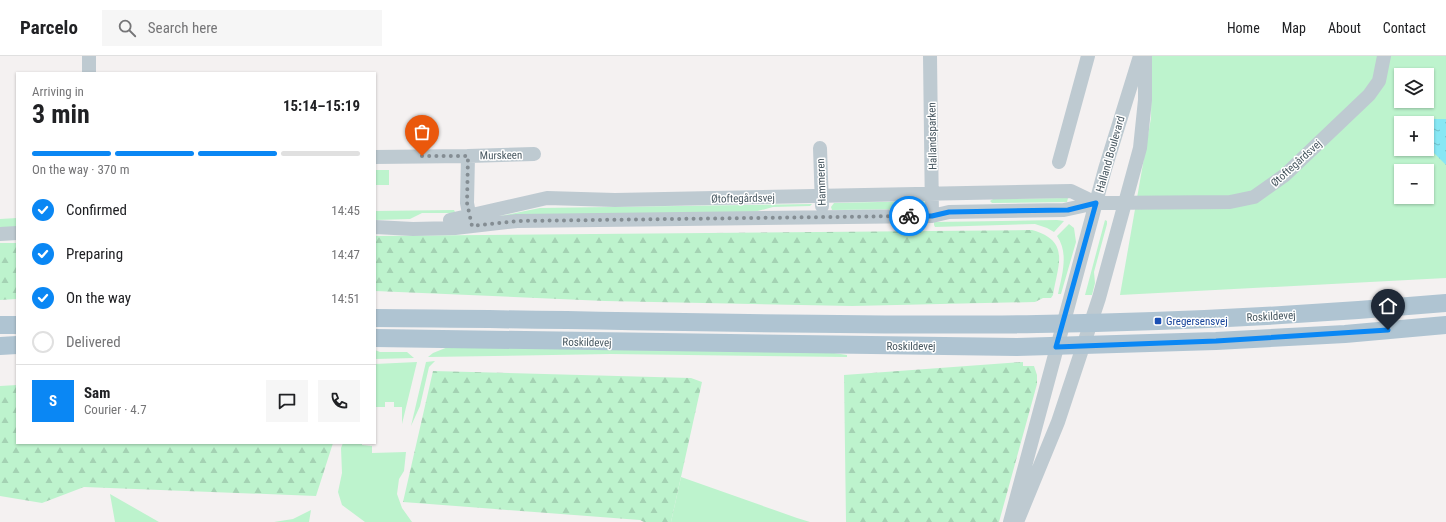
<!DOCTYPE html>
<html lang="en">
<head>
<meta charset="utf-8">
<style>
  :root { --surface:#fff; --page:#f6f6f6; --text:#202124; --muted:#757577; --line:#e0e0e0; --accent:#0a87f4 }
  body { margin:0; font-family:"Roboto Condensed",sans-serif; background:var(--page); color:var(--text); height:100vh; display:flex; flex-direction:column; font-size:15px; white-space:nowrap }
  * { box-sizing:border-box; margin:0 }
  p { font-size:13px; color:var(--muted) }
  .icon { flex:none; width:22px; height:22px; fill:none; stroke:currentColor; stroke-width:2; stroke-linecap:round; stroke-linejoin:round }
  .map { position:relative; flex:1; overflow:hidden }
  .drawer { position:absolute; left:16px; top:16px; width:360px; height:372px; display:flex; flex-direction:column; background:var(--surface); border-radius:0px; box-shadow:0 1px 3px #0004 }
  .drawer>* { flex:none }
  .fabs { position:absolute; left:1394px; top:12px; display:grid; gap:8px }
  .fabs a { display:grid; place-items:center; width:40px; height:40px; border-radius:0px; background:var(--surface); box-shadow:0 1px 3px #0004; font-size:20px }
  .pin { position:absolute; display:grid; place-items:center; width:34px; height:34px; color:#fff; margin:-41px -17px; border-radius:50% 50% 50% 0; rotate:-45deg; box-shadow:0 0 4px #0007 }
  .pin .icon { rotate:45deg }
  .courier { position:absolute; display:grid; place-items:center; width:40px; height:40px; margin:-20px; border:3px solid #0a87f4; border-radius:50%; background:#fff; color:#222; box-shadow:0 1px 5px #0007 }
  .overview em { font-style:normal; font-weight:700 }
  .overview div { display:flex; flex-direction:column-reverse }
  .overview { display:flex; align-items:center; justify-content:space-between; height:68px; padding:0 16px }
  h1 { font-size:26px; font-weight:700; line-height:30px }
  .bar { display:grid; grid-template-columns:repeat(4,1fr); gap:6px 4px; align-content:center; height:48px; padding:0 16px }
  .bar i { height:5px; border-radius:3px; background:var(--line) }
  .bar .selected { background:var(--accent) }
  .bar p { grid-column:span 4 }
  .line { display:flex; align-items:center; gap:10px; padding:0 16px; border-top:1px solid var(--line) }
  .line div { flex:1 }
  .round { display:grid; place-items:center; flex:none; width:42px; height:42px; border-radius:0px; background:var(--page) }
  ol { padding:0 16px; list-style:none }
  li { display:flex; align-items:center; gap:12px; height:44px }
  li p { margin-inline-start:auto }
  li .icon { padding:4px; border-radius:50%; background:var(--accent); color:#fff; stroke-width:4 }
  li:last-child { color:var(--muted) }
  li i { width:22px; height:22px; border:2px solid var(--line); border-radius:50% }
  header { display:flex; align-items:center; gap:24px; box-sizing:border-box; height:56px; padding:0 20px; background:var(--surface); border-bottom:1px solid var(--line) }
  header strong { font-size:19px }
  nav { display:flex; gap:22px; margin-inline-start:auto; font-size:14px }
  .search { width:280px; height:36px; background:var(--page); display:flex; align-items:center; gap:10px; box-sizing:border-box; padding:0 14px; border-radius:0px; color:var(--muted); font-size:15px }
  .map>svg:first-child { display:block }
  .grass { fill:#bdf3cd; fill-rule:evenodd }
  .forest { fill:url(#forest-firs) }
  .water { fill:url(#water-ripples) }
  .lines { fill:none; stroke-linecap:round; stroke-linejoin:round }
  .minor { stroke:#becad1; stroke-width:14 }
  .major { stroke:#afc4d2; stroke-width:18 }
  .done { stroke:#848d93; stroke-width:4; stroke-dasharray:0 7.2 }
  .route { stroke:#0a87f4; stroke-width:5 }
  .transit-dot { fill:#1a4fb4; stroke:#fff; stroke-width:1.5 }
  .labels { text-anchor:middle; stroke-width:3; stroke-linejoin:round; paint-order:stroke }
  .street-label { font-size:11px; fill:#475760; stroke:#fff }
  .transit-label { font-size:11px; fill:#164399; stroke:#fff; text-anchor:start }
</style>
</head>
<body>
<header>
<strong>Parcelo</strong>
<div class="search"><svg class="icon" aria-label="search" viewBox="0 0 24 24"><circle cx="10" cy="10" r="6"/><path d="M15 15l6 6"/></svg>Search here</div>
<nav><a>Home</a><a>Map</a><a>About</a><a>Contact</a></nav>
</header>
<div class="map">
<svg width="1446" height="466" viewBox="0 0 1446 466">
  <defs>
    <pattern id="forest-firs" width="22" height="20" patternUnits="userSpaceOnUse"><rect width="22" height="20" fill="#bdf3cd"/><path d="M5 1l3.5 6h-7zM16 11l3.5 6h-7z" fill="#a4d2b3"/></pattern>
    <pattern id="water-ripples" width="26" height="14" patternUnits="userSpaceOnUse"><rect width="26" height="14" fill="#87e7f4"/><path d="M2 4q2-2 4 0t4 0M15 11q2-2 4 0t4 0" fill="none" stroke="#70bec9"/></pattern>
  </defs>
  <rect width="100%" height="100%" fill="#f4f1f1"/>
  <path class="grass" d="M1152,0H1446V222L1120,239L1151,62ZM1401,19H1427V45H1401ZM1401,67H1427V93H1401ZM1401,115H1427V141H1401Z
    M375,114H389V129H375Z
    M1068,142L1067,146L992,147L990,145L993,143Z
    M923,145L926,146L927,152L923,153L832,154L831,151L834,147Z
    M812,148L810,150L773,151L754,156L500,160L540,152Z
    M454,154L455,156L454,157H422L410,163L375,164V155Z
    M17,162V171H0V163Z
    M1057,164L1064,165L1054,176L1047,172L1035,168L935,171L934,169V166Z
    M1105,164L1107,165V168L1094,216L1095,227L1092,239H1085Z
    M1069,168L1074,172L1076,186L1061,238H1058C1062,219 1069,197 1057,180Z
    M448,291L821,295L847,299V301L611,298L428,301L433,297Z
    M375,294L380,296H407L414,302L375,303Z
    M435,305L429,311L420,350L411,370L426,306Z
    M417,306L402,368V351H394V346H385V351H375V308Z
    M343,387H362V389L372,390V397L406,396L404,415L399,423L397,438L402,452L412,466H365L342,449L338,436L342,417L341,392Z
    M681,421L797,462L810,466H671Z
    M110,438L159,466H115Z
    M311,454L309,466H274L293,463Z"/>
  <path class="forest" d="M1032,174C1071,185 1058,208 1053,239L1051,242H1043L1035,246L852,250L605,245L375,235V180Z
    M0,187H17V243L0,244Z
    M1023,306V310H1034L1037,319V328L999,466H846L844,319Z
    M433,315L691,322L702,326L671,466H644L640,464L403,446Z
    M17,329V387H333L316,440L84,431L42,447L0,440V330Z"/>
  <path class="water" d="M1411,63H1446V109L1427,90V67H1412Z"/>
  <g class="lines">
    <path class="minor" d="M89,0V17
      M930,0L932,160
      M820,92L822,150
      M468,100L534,98
      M375,101L468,100L467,147L471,168
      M1059,106L1088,0
      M450,164L547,142L615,144L1071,135L1096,147
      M375,171L413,173L455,172L517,165L932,160L949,156L1064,154L1096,147L1230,146L1254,141L1285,119L1369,39L1379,25L1384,0
      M0,178L17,177
      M1010,466L1105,113L1140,0
      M1017,466L1058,366L1099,242L1140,92L1145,44V0"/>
    <path class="major" d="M375,262C596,263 817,271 1037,268C1174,266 1310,259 1446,247
      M0,269H17
      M375,282L1017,291L1216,285L1345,278L1446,269
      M0,290L17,289"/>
  </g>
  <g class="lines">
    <path class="done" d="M422,100H468L467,147L472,170L518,165L909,160"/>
    <path class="route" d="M909,160H932L949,156L1068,154L1096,147L1056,291L1216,285L1388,274"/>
  </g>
  <rect class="transit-dot" x="1154" y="261" width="8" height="8" rx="2"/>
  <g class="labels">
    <g class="street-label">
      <text transform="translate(932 80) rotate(-91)" y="4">Hallandsparken</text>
      <text transform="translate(1110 98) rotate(-74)" y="4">Halland Boulevard</text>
      <text transform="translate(501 99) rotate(-1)" y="4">Murskeen</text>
      <text transform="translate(1296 107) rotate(-42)" y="4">Øtoftegårdsvej</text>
      <text transform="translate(821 126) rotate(-92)" y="4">Hammeren</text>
      <text transform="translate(743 142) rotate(-1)" y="4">Øtoftegårdsvej</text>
      <text transform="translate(1271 260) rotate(-3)" y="4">Roskildevej</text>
      <text transform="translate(587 286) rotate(1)" y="4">Roskildevej</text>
      <text x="911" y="294">Roskildevej</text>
    </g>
    <g class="transit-label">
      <text x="1166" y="269">Gregersensvej</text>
    </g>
  </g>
</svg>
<div class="fabs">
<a><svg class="icon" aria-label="layers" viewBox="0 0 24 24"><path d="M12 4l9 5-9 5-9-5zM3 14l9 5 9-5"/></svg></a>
<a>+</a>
<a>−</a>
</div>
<div class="pin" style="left:422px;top:100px;background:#ea580c"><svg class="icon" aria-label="bag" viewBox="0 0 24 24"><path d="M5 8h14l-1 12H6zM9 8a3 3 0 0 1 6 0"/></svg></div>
<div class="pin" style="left:1388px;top:274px;background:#1f2937"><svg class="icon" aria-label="home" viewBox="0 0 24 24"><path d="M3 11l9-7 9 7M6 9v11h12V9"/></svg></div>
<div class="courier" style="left:909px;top:160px"><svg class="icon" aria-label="bike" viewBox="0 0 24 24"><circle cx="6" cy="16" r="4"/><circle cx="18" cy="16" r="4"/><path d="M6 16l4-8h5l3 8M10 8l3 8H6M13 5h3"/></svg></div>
<section class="drawer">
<div class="overview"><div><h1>3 min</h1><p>Arriving in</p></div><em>15:14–15:19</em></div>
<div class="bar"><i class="selected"></i><i class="selected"></i><i class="selected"></i><i></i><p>On the way · 370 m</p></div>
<ol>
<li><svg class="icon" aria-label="check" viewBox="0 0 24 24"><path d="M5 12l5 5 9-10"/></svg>Confirmed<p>14:45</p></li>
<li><svg class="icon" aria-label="check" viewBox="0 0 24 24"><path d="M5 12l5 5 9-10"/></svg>Preparing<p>14:47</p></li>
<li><svg class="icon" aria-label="check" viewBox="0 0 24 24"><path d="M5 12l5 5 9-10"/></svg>On the way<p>14:51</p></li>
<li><i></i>Delivered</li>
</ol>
<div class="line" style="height:72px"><b class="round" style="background:var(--accent);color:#fff">S</b><div><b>Sam</b><p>Courier · 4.7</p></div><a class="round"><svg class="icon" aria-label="chat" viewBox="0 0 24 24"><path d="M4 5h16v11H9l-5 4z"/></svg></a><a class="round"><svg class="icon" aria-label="phone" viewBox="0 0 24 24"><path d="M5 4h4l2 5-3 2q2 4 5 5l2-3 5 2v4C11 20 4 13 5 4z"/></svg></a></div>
</section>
</div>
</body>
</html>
